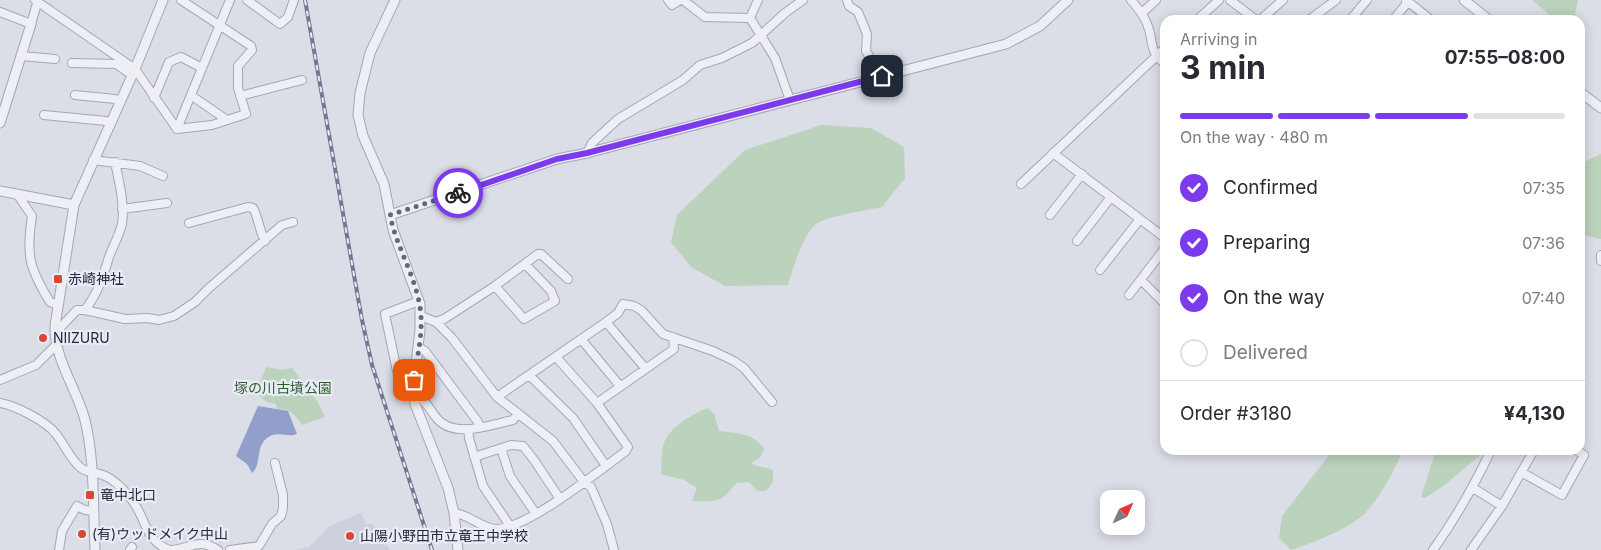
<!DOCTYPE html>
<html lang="en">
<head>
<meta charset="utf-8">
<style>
  :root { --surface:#fff; --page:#f2f2f3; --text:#2b2b33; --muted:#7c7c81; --line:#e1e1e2; --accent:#7c3aed }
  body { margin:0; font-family:Inter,"Noto Sans JP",sans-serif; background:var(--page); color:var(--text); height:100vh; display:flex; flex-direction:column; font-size:19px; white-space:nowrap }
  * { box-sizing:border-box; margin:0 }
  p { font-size:16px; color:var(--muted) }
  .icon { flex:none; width:28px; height:28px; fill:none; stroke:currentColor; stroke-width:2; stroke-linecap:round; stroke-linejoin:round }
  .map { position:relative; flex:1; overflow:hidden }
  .panel { position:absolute; left:1160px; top:15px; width:425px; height:440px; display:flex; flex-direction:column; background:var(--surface); border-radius:15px; box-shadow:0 2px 12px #0003 }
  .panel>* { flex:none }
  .needle { width:32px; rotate:45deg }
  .controls { position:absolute; left:1100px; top:490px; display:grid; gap:10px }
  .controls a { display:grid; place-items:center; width:45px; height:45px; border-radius:10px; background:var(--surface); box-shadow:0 2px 12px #0003; font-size:25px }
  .pin { position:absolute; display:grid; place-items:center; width:42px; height:42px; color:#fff; margin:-21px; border-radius:10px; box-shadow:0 2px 8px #0006 }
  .courier { position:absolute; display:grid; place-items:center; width:50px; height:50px; margin:-25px; border:4px solid #7c3aed; border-radius:50%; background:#fff; color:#222; box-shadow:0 1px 6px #0007 }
  .overview em { font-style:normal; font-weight:700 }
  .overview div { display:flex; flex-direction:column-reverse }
  .overview { display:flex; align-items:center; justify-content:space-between; height:85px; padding:0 20px }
  h1 { font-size:32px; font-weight:700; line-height:38px }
  .bar { display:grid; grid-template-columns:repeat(4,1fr); gap:8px 5px; align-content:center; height:60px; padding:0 20px }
  .bar i { height:6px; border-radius:4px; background:var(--line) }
  .bar .current { background:var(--accent) }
  .bar p { grid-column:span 4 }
  .line { display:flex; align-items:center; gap:12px; padding:0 20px; border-top:1px solid var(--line) }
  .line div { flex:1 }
  ol { padding:0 20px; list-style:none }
  li { display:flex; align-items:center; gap:15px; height:55px }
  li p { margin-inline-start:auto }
  li .icon { padding:5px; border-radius:50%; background:var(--accent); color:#fff; stroke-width:4 }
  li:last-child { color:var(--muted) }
  li i { width:28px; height:28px; border:2px solid var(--line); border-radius:50% }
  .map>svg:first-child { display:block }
  .built { fill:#cdcfdc }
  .green { fill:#bbd2bc }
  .water { fill:#929fcb }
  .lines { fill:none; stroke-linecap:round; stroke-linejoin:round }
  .minor-casing { stroke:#a4a6b4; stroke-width:10 }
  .tertiary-casing { stroke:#a4a6b4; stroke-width:11 }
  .minor { stroke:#eeeff5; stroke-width:8 }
  .tertiary { stroke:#eeeff5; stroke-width:9 }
  .rail-casing { stroke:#737792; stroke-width:4 }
  .rail { stroke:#eaecf5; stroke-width:2; stroke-dasharray:5.5; stroke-linecap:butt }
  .done { stroke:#646779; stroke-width:5; stroke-dasharray:0 9 }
  .route { stroke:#7c3aed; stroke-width:6 }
  .poi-dot { fill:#d94633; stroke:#eaecf5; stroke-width:2 }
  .labels { text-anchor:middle; stroke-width:4.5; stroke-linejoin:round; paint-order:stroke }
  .poi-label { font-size:14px; fill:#24273e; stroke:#eaecf5; text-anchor:start }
  .park-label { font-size:14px; fill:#305b33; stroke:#eaecf5 }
</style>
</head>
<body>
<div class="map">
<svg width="1601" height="550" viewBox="0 0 1601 550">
  <rect width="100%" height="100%" fill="#dbdde7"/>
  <path class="built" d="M361,513L366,524H373L390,550H293L309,547L330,526Z"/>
  <path class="green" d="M1532,0H1578L1574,20H1556Z
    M821,125L871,128L904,147L905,178L882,207C867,210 826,216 815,225C803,235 793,269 788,285L725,286L691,267L671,242L677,215L745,150Z
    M1601,154V239L1583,235L1580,237V164Z
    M266,367L283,370L292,368L317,401L325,417L302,425C296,415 289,408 277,409L276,404L267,402L253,391L260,383Z
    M708,408L714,414L719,431C736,433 754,433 764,449L760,458L751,463C758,468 766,466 773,470V482L766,491H757L749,482L736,483C722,503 715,502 692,501L697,488L684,480L661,474C662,465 661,454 663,446C668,427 691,415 708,408Z
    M1333,450H1403C1394,470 1379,501 1362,516C1344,531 1313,543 1291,550L1279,538L1282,516Z
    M1436,450H1486L1442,487L1425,498L1421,497Z"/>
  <path class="water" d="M258,406L288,411L297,434C288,438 277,430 267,438C255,447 262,465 252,473L247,464L236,456Z"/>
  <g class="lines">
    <defs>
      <path id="minor" d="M35,0L135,69L177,129L212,125L246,114L238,88V66L252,50L251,46L181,0
        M247,0L280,24L288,17L294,0
        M668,0L672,5L680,0
        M683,0L705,17L750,18
        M758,0L750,18L775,58L790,100
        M847,0L849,6L858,12L867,34L866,51L881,76
        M1131,0C1138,8 1144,15 1147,24C1155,42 1147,49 1165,64
        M1230,0L1256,20
        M1406,0L1431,20
        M0,12L31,24L38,0
        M1142,13L1156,0
        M1197,20L1219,0
        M1260,20L1283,0
        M1309,20L1336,0
        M1350,20L1367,0
        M1393,20L1408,2
        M21,56L55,59
        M72,63L116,64L132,75
        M75,95L115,99L120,102
        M192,96L227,120
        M240,96L302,80
        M154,98L169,62L181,57L202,68
        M44,115L106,121L110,123
        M177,129L230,0
        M587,153L592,143L618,119L683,80L700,65L722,58L752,43L785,13L803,0
        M1053,153L1165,238
        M93,160L140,166L163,176
        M1021,184L1165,48
        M17,194L32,216C26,255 29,268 50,302L58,305
        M122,209L167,203
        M1050,215L1082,174
        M189,223L248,207L253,208C258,216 259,230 265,241
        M1077,241L1111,197
        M1601,255V261
        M1100,270L1140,219
        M1141,280L1165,304
        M495,286L524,319L555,301L551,291L525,264
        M1129,295L1165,248
        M85,310C98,293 103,277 109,257C113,246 119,236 122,224C125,204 119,182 115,162
        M421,316L436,322L452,338L497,397L553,441L584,482L591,487L607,524L614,550
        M436,322L444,319L495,286L538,254H541L568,279
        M606,322L645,368
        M55,333L77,310H85L125,319L148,318L159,320L174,316L195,302L209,288L282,225L293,222
        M581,339L620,386
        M418,347L425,351L478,422L480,427
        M397,371L385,314L419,301
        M529,375L573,418L606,466
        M0,380L36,365L56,345
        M414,393C423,397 429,408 435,416C452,440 489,425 513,420L518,413
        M497,397L606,322L618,313L623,304L634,306L641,310L663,334L713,351L734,361L744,368L772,402
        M0,403C16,406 46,421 56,434C65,445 70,459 81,468C88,473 95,472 103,475C114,479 124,490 131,499C147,518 143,539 169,550
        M597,403L674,349L673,337
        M468,429L469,438L483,486L510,526
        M501,448L510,476L536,514
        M474,457L511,445L523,446L534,460L560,499
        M1521,472L1562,495L1584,455L1576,450
        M1473,488L1502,506
        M454,513C469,514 482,529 497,529C528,528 599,471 626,451L628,447L597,403L556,357
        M59,550L62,531L77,506L85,510L94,511
        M130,550L132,547
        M171,550C190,549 198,537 218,550
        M230,550L259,546L272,524L281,516L283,508V495L275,463
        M1433,550C1456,518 1474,486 1491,450
        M1471,550L1502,506L1534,450"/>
      <path id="tertiary" d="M395,0L370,53L360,93L358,115L363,136L384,184L393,230L420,304V330L414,380L415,404L448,488L454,513L458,550
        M1464,0L1489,20
        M1580,92L1601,108
        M0,123L31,24
        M0,191L74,205
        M390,215L557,159L587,153L1006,44L1040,26L1068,0
        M95,550C93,507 95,462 85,420C77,389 54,359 55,326L74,205L135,69L163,0"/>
    </defs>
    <use href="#minor" class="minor-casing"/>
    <use href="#tertiary" class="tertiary-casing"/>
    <use href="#minor" class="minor"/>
    <use href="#tertiary" class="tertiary"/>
    <defs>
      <path id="rail" d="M305,0L362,320L372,365L432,550"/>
    </defs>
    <use href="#rail" class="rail-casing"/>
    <use href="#rail" class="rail"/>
  </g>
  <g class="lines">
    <path class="done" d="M414,380C417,357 424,330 420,307C415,275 396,246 390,215L458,193"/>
    <path class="route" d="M458,193L557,159L587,153L882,76"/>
  </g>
  <g class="poi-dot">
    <rect x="53" y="274" width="10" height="10" rx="2.5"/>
    <circle cx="43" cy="338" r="5"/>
    <rect x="85" y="490" width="10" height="10" rx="2.5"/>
    <circle cx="82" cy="534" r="5"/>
    <circle cx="350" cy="536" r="5"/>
  </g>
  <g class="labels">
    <g class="poi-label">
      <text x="68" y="284">赤崎神社</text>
      <text x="53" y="343">NIIZURU</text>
      <text x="100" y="500">竜中北口</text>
      <text x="92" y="539">(有)ウッドメイク中山</text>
      <text x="360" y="541">山陽小野田市立竜王中学校</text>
    </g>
    <g class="park-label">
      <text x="283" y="393">塚の川古墳公園</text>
    </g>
  </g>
</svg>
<div class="controls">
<a><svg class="needle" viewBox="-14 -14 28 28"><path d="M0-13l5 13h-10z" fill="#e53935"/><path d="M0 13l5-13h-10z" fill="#7c7c81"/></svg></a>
</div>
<div class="pin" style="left:414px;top:380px;background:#ea580c"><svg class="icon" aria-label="bag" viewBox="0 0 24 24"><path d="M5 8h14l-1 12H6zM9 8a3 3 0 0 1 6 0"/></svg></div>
<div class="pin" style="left:882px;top:76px;background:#1f2937"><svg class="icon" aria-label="home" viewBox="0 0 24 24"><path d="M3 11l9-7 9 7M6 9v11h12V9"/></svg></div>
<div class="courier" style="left:458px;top:193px"><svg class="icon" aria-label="bike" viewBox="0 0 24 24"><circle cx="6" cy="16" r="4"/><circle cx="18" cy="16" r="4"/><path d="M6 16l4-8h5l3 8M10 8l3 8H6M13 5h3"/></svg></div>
<section class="panel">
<div class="overview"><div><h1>3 min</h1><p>Arriving in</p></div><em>07:55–08:00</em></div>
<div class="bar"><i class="current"></i><i class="current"></i><i class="current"></i><i></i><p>On the way · 480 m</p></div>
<ol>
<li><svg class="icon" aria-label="check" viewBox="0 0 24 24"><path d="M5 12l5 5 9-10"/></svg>Confirmed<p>07:35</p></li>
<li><svg class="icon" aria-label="check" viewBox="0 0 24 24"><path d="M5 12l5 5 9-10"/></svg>Preparing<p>07:36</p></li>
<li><svg class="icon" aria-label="check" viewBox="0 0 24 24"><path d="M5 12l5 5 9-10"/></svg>On the way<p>07:40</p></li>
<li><i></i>Delivered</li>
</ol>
<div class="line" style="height:65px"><div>Order #3180</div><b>¥4,130</b></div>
</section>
</div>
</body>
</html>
